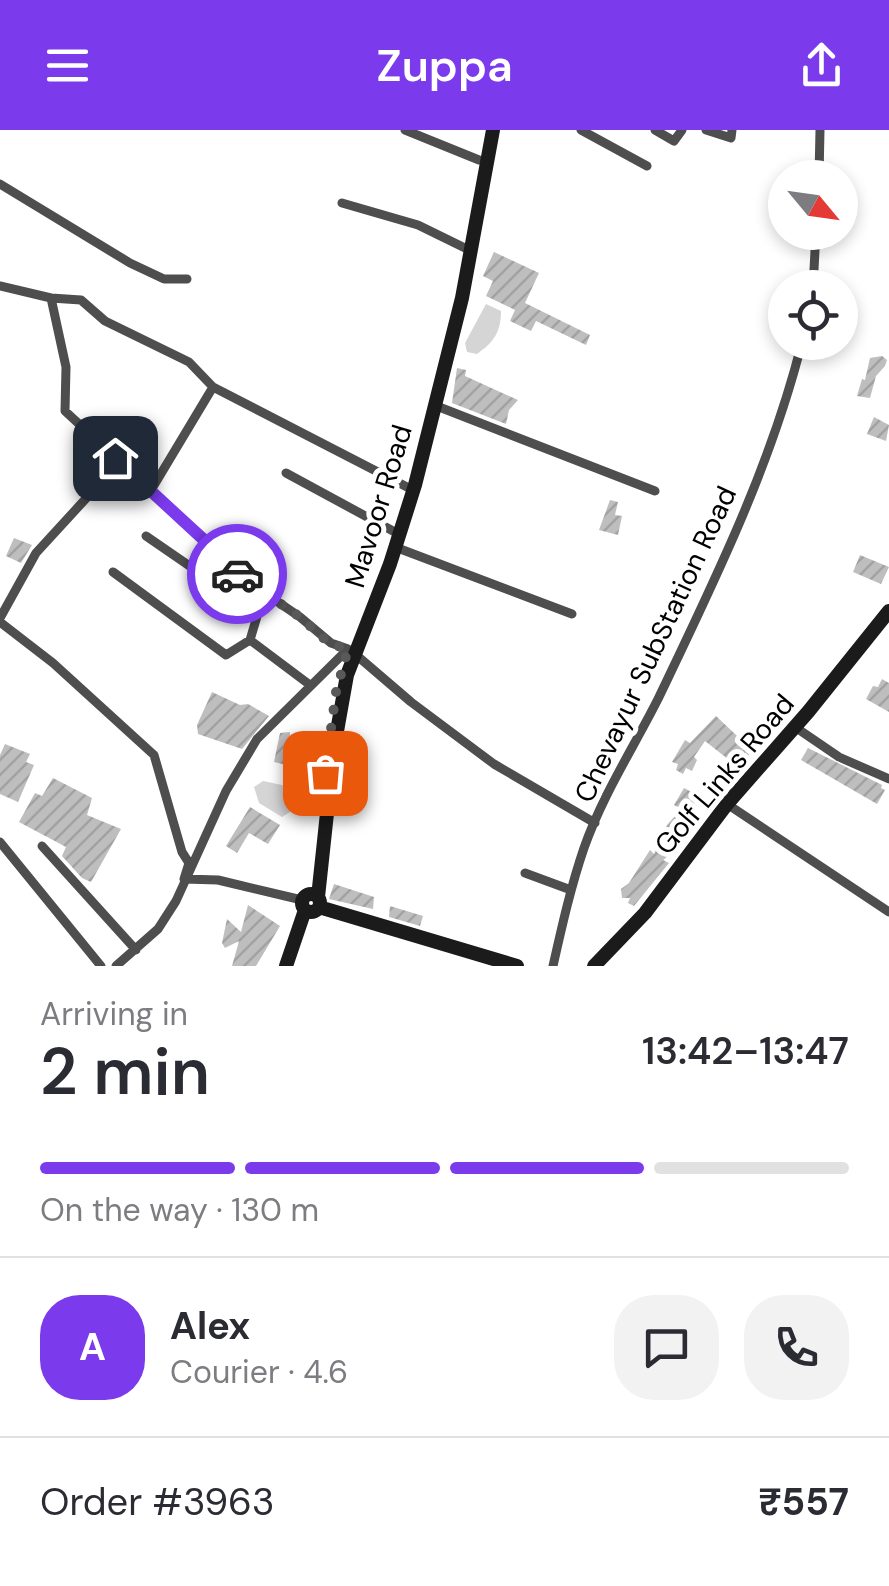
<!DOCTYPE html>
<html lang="en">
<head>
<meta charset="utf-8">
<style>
  :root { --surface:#fff; --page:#f2f2f3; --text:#2b2b33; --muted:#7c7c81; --line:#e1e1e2; --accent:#7c3aed }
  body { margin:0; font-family:"DM Sans",sans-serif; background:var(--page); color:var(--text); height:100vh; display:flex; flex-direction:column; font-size:38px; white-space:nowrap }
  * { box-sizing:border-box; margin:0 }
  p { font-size:32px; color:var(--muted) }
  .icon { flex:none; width:55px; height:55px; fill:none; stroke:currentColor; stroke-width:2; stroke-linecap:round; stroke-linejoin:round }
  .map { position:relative; height:836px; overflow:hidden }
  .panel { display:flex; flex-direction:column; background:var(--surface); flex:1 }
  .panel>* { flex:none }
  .needle { width:65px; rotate:119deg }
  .fabs { position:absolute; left:768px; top:30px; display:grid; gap:20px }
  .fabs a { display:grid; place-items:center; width:90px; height:90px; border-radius:50%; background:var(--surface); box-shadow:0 5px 15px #0003; font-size:50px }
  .pin { position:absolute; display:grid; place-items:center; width:85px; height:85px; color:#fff; margin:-42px; border-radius:20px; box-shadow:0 5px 15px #0006 }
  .courier { position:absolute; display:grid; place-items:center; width:100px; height:100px; margin:-50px; border:8px solid #7c3aed; border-radius:50%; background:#fff; color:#222; box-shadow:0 2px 12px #0007 }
  .head em { font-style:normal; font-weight:600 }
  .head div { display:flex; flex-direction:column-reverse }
  .head { display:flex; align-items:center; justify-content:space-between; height:170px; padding:0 40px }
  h1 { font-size:65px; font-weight:600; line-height:75px }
  .bar { display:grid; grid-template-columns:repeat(4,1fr); gap:15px 10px; align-content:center; height:120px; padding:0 40px }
  .bar i { height:12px; border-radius:8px; background:var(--line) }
  .bar .on { background:var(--accent) }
  .bar p { grid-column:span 4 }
  .line { display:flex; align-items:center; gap:25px; padding:0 40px; border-top:2px solid var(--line) }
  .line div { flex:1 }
  .round { display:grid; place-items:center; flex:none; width:105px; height:105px; border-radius:40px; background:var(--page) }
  header { display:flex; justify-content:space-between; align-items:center; height:130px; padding:0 40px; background:var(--accent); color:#fff; font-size:45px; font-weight:600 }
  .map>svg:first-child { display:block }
  .green { fill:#d5d5d5 }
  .building { fill:url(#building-hatch) }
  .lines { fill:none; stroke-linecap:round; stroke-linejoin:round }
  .minor { stroke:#4e4e4e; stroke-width:9 }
  .secondary { stroke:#1b1b1b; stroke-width:14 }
  .done { stroke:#595959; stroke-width:10; stroke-dasharray:0 18 }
  .route { stroke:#7c3aed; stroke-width:12 }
  .labels { text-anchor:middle; stroke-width:10; stroke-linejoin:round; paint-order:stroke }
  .street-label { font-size:28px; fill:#000; stroke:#fff }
</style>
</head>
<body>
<header><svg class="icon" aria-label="menu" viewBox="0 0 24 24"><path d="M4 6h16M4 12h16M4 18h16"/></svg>Zuppa<svg class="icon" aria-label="share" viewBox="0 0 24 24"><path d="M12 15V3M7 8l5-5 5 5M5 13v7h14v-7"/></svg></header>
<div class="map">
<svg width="889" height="836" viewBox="0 0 889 836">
  <defs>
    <pattern id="building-hatch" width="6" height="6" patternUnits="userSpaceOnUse" patternTransform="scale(2.5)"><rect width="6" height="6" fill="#bebebe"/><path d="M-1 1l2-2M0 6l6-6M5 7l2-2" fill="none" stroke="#a2a2a2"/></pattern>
  </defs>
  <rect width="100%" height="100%" fill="#fff"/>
  <path class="green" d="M486,174L501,181C501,202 494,212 477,224L467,222L465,213Z
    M263,651L282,655L289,662L290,682L282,687L259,673L254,657Z"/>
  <path class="building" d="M494,122L539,143L525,173L590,205L586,215L536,191L531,201L510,191L515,180L486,166L493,151L483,146Z
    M882,226L887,230L885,236L876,246L870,268L857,266L862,249L865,250L870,228Z
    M457,238L466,240L465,246L518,270L509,280L506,294L452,273Z
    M874,287L889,295L886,311L867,304Z
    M610,370L618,372L615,385L622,386L618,405L599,400Z
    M14,408L32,415L21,433L6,426Z
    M860,425L889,437L881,454L853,442Z
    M882,549L889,553V582L866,569L873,556L878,557Z
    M212,562L240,575L248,574L269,586L242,619L198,604L197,595Z
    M716,586L753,621L738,637L705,611L694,627L697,630L692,641L686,638L683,644L676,640L678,634L672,632L685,610L690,613Z
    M290,602V615L301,619L299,638L274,632L280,603Z
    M5,614L30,624L26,632L34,635L18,672L0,664V625Z
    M808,618L882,655L881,658L885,660L877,674L801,630Z
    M53,648L92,668L87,685L121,699L91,752L82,748L62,726L66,717L19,692L35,663L42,666Z
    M684,658L699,666L695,674L697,676L677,700L676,719L663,730L669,733L634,776L628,773L630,768H622L621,759L629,753L650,720L654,724L667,695L681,679L674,675Z
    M250,677L280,695L268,714L249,703L237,723L226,716Z
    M334,754L374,767L373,779L329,769Z
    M248,775L280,796L256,836H232L239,811L225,818L222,813L227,789L241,802Z
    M390,776L423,786L420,796L389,787Z"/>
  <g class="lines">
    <path class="minor" d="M405,0L479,30
      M581,0L647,36
      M655,0L674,11L682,0
      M706,0L731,8L732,0
      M819,48L820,0
      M0,54L130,133L164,149H187
      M342,73L418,95L465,118
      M0,156L51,168L66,237L65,281L203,409L225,436L300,487L331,513L348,519L257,609L226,661L176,771L158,799L116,836
      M813,158L816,102
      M51,168L81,170L105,191L189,232L213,257
      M434,275L655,361
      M286,343L393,401
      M150,362L213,257L407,357
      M146,406L258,483L250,510
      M395,417L572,484
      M113,442L226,525L250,510L310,555
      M0,488L36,423L113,339
      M0,492L53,533L154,625L182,722L189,733L184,749L218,750L302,770
      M355,524L411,572L494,634L595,693
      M795,597L839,627L889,649
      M727,674L889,782
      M0,712L101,836
      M42,716L136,820
      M525,743L571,760
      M553,836C562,796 571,756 584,718C603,664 634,617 659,567C714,452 771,336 802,212"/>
    <path class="secondary" d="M302 773a9 9 0 1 1 18 0a9 9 0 1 1-18 0Z
      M318,767L334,618L347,545L390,434L415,355L462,168L493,0
      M319,777L517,836
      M286,836L305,780
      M594,836L645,783L727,674L808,582L889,481"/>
  </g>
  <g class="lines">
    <path class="done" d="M237,444L300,487L330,514L348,519L336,562L325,643"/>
    <path class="route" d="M115,328L203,409L225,436L237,444"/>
  </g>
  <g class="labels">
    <g class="street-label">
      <text transform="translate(378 376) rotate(-73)" y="10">Mavoor Road</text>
      <text transform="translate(655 514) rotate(-65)" y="10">Chevayur SubStation Road</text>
      <text transform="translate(724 644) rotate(-50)" y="10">Golf Links Road</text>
    </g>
  </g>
</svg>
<div class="fabs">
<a><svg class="needle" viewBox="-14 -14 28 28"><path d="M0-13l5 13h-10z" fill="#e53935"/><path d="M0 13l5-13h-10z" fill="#7c7c81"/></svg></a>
<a><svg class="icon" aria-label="locate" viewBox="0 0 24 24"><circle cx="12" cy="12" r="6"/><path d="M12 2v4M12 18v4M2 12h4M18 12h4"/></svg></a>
</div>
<div class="pin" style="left:325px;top:643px;background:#ea580c"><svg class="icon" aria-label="bag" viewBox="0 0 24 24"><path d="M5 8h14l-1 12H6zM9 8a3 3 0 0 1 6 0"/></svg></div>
<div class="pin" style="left:115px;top:328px;background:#1f2937"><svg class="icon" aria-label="home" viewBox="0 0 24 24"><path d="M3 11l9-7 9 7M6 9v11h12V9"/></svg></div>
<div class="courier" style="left:237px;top:444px"><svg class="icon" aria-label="car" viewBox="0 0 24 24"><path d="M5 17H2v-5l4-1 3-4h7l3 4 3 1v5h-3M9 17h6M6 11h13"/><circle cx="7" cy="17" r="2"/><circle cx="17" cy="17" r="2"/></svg></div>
</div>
<section class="panel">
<div class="head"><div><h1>2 min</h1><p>Arriving in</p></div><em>13:42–13:47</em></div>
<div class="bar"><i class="on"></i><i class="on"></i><i class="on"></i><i></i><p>On the way · 130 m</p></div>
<div class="line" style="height:180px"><b class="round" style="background:var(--accent);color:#fff">A</b><div><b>Alex</b><p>Courier · 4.6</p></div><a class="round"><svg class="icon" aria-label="chat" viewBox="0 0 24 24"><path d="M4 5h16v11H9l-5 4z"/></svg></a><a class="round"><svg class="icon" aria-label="phone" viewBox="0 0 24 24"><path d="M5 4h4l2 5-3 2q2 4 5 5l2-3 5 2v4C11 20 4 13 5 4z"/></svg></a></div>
<div class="line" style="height:130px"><div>Order #3963</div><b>₹557</b></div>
</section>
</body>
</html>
